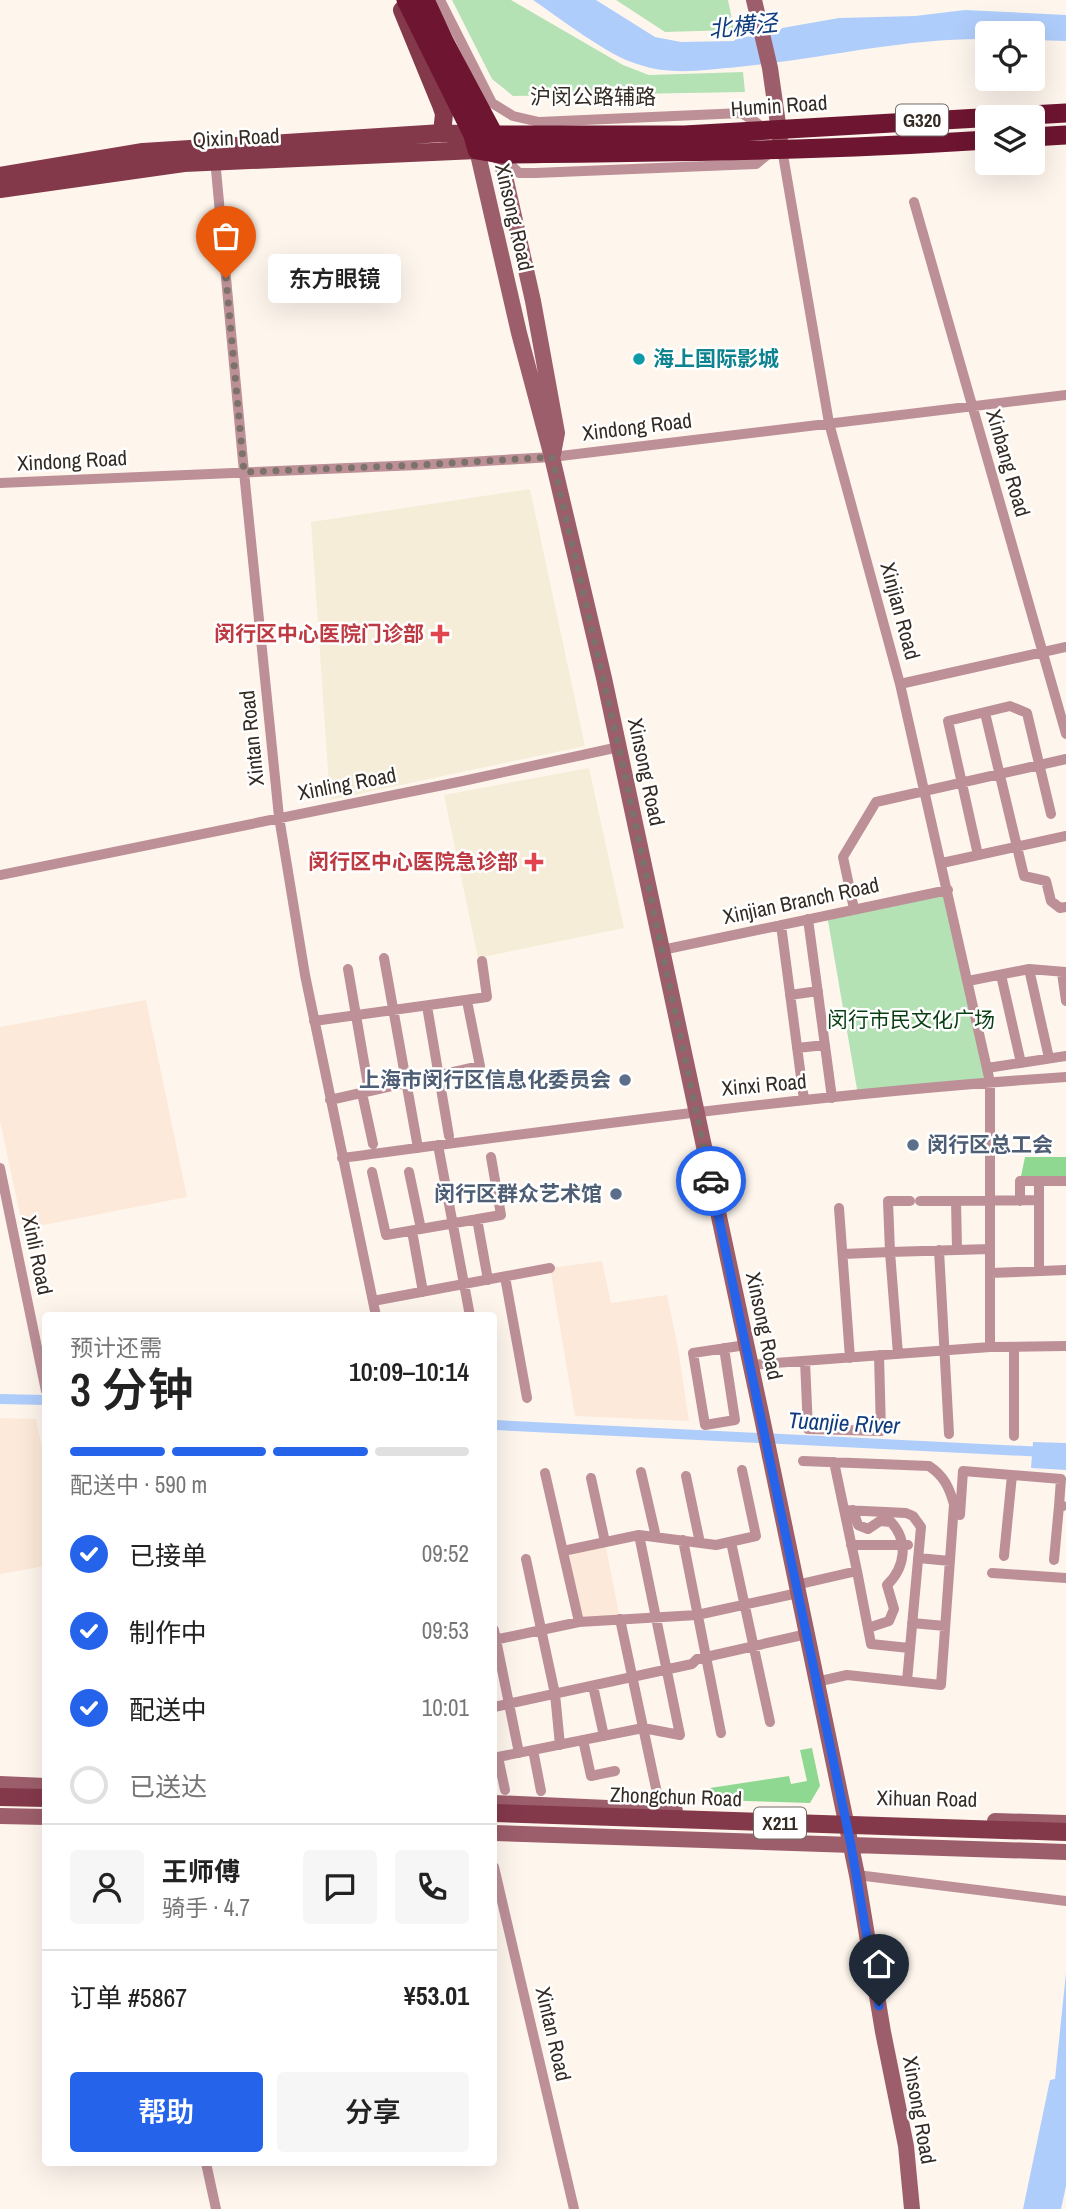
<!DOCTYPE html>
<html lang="zh">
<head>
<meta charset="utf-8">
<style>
  :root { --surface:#fff; --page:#f6f6f6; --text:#222; --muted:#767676; --line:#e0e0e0; --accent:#2563eb }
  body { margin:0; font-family:"Archivo Narrow","Noto Sans SC",sans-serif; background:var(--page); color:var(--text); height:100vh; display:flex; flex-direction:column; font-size:26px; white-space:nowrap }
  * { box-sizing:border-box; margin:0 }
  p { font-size:23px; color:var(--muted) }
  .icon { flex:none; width:38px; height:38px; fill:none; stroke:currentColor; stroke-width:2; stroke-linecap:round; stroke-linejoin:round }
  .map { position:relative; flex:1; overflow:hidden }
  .panel { position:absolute; left:42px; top:1312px; width:455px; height:854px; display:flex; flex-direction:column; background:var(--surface); border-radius:7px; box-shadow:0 7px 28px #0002 }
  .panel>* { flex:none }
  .fabs { position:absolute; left:975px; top:21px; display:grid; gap:14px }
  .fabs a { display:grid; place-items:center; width:70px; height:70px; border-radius:7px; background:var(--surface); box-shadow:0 7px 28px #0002; font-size:35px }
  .pin { position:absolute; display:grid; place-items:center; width:60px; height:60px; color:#fff; margin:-72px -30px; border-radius:50% 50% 50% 0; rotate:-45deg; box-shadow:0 0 7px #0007 }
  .pin .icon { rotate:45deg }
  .courier { position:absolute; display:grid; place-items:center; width:70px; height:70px; margin:-35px; border:5px solid #2563eb; border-radius:50%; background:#fff; color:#222; box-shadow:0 2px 9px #0007 }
  .bubble { position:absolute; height:49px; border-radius:7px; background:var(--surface); box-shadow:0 7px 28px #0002; font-size:23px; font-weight:600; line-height:49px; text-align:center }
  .summary em { font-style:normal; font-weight:600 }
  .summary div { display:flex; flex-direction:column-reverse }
  .summary { display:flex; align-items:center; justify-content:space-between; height:119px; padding:0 28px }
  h1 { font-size:46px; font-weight:600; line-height:52px }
  .bar { display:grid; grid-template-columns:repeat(4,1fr); gap:10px 7px; align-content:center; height:84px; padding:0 28px }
  .bar i { height:9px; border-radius:5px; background:var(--line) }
  .bar .active { background:var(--accent) }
  .bar p { grid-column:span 4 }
  .line { display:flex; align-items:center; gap:18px; padding:0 28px; border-top:2px solid var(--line) }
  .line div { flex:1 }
  .round { display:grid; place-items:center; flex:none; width:74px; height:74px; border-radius:7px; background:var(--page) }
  ol { padding:0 28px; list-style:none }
  li { display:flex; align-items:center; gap:21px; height:77px }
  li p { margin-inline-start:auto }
  li .icon { padding:7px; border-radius:50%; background:var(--accent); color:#fff; stroke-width:4 }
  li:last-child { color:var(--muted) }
  li i { width:38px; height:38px; border:4px solid var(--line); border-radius:50% }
  .primary-button { display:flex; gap:14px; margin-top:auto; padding:14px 28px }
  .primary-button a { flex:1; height:80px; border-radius:7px; background:var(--accent); color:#fff; font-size:28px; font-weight:600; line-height:80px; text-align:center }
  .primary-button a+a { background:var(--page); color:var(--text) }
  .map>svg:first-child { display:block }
  .education { fill:#fce9d9 }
  .medical { fill:#f5edd7 }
  .green { fill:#b4e2b5 }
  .forest { fill:#8fd892 }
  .water { fill:#afcdfb }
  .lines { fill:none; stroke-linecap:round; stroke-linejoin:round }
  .canal { stroke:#afcdfb; stroke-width:10 }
  .street { stroke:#bd9098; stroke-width:10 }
  .secondary { stroke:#9d5e6b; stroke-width:16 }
  .primary { stroke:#84394b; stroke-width:18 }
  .highway { stroke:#6d1531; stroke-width:19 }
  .done { stroke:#7b736a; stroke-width:7; stroke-dasharray:0 12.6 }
  .route { stroke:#2563eb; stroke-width:9 }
  .culture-dot { fill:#0f9aa8; stroke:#fff; stroke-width:2.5 }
  .health-dot { fill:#e0444e; stroke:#fff; stroke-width:2.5 }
  .service-dot { fill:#5c6f8a; stroke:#fff; stroke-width:2.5 }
  .labels { text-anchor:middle; stroke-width:5; stroke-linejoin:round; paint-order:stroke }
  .shield { fill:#fff; stroke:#716b66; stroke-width:2 }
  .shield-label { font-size:19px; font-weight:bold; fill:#342c24 }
  .street-label { font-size:21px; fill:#342c24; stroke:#fff }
  .culture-label { font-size:21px; font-weight:bold; fill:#0d838f; stroke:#fff; text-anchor:start }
  .health-label { font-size:21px; font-weight:bold; fill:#be3a42; stroke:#fff; text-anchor:end }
  .park-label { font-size:21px; fill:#083e11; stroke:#fff }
  .service-label { font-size:21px; font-weight:bold; fill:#4e5e75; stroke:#fff; text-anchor:end }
  .water-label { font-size:23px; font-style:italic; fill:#103c7e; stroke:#fff }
</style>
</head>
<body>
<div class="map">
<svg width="1066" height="2209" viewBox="0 0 1066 2209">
  <rect width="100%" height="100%" fill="#fef6ed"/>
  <path class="education" d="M146,1000L187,1197L23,1229L0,1121V1027Z
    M602,1261L611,1303L667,1295L678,1348L689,1421L575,1416L550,1268Z
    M0,1418L36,1419L46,1466L45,1566L0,1574Z
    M605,1542L620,1619L579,1622L563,1551Z"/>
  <path class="medical" d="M530,489L585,746L330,800L311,522Z
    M589,768L624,928L478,958L444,795Z"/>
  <path class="green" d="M452,0H511L623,65L649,75L743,72L745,92L513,96L492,79Z
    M616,0H728L734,30L665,32Z
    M948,890L990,1082L858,1095L827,915Z"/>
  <path class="forest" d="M1025,1157H1066V1181H1020Z
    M812,1748L820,1786L810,1803L713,1800L710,1788L789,1776L791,1784L807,1781L800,1750Z"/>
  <path class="water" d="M533,0H596L655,37L681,42L734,41L737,38L778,33L782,28L839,18L915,16L965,10L1066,15V41L1033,40L1032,33H987V39C903,38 821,59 738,67C702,70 672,76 637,64C607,55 561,19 533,0Z
    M1033,1442L1066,1443V1470L1031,1468Z
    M1066,1973V2186L1061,2209H1023L1050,2080L1055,2079Z"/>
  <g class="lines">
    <path class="canal" d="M0,1399L46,1400
      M494,1425L1066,1453"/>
    <path class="street" d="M440,0L492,103L513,116L539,122L742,113L764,128
      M782,149L829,423L900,684L990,1082V1347
      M502,156L519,173H535L756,164L772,151
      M215,159L244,472L279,817L305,975L376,1316
      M914,202L1066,734
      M0,483L418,465L552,457L1066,395
      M900,684L1066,647
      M985,713L1024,876L1046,881L1051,901L1060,908L1066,907
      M978,855L948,721L1010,706L1027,713L1051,814
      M942,863L1066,836
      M0,875L463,781L619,747
      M854,909L843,857L876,802L1066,759
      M808,919L832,1098
      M781,925L804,1100
      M662,950L948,890
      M384,958L418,1148
      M348,969L369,1091
      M1029,969L1049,1058
      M1062,973L1066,1001
      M1001,975L1021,1063
      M968,981L1029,969L1066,972
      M790,995L818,991
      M427,1006L449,1136
      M314,1021L487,997L482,961
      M797,1048L825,1045
      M987,1068L1066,1056
      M362,1093L373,1144
      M330,1100L480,1066L467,1001
      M438,1145L470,1316
      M342,1158C583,1126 823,1093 1066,1077
      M0,1168L46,1391
      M372,1172L386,1235L501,1215L491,1157
      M409,1172L421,1229
      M1039,1181V1271
      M920,1201L1039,1200
      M956,1201L957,1250
      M1020,1201V1181H1066
      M839,1208L850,1358
      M477,1219L488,1280
      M412,1231L423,1292
      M939,1250L949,1434
      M843,1254L890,1252L888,1201H910
      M990,1273L1066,1270
      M505,1277L527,1398
      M373,1301L550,1268
      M724,1348L735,1420L705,1425L693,1353L746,1345
      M898,1354L890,1252L990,1249
      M805,1361L808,1429L881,1431L879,1355
      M750,1365L990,1347L1066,1346
      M1014,1436V1347
      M803,1461L929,1466C944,1476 949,1487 954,1504L941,1685L847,1675L816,1682
      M641,1472L656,1537
      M545,1473L579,1622
      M686,1476L700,1543
      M591,1478L605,1542
      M844,1510L906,1513L913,1516L921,1527L907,1681
      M853,1510L858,1525L868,1529L880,1521L891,1522C909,1541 905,1568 887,1585L894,1609L889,1621L868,1628
      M960,1515L963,1471L1061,1479L1059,1506
      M683,1540L721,1733
      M731,1542L770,1722
      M851,1545H908
      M563,1551L639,1535L716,1545L756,1536L742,1470
      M1004,1556L1012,1475
      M918,1558L950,1561
      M526,1559L555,1694L560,1745
      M1054,1560L1059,1506H1063
      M857,1571L871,1644L909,1648
      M992,1573L1066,1578
      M796,1585L857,1571L834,1462
      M620,1619L657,1793
      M912,1623L945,1626
      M494,1630L519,1753
      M494,1640L579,1622L697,1615L798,1593
      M593,1686L604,1736
      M494,1707L692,1664L697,1659L807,1634
      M583,1740L591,1776L615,1771
      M533,1750L541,1791
      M505,1790L498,1757L643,1728L680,1735L639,1535
      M494,1867L574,2209
      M857,1875L1066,1901
      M206,2163L216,2209"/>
    <path class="secondary" d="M754,0L770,68L780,138
      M477,150L519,333L552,457L604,678L762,1418L857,1875L883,2032L906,2146L912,2209
      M500,154L533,301L557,433L553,454
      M0,1784L46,1786
      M494,1803L675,1811
      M0,1816L46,1817
      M995,1821L1066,1823
      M494,1833L1066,1852"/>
    <path class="primary" d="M402,10L441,105L444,114L442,133
      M0,176L143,152L442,133L473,135
      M0,189L184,163L477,150
      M0,1797L46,1798
      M494,1813L1066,1832"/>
    <path class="highway" d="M406,0L473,135L477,150L500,154C663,152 825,151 987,140
      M425,0L445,43L494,135L498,146
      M473,135H684L1066,113
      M1032,137L1066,135"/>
  </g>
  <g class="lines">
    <path class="done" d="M226,278L244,472L418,465L552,457L619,747L711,1181"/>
    <path class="route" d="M711,1181L851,1845L879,2006"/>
  </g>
  <circle class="culture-dot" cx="639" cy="359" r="7"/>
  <g class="health-dot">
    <path d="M436.5 623.5h7v7h7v7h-7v7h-7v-7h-7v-7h7z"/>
    <path d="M530.5 851.5h7v7h7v7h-7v7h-7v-7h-7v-7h7z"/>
  </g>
  <g class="service-dot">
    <circle cx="625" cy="1080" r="7"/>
    <circle cx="913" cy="1145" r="7"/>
    <circle cx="616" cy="1194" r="7"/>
  </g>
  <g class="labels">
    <g class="shield">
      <rect x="896" y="104.5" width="52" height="31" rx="5"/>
      <rect x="754" y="1807.5" width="52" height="31" rx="5"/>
    </g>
    <g class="shield-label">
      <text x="922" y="127">G320</text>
      <text x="780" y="1830">X211</text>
    </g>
    <g class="street-label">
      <text x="593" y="104">沪闵公路辅路</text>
      <text transform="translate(779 106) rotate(-4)" y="7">Humin Road</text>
      <text transform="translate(236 138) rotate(-3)" y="7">Qixin Road</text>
      <text transform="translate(514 217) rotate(77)" y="7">Xinsong Road</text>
      <text transform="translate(637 427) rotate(-7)" y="7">Xindong Road</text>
      <text transform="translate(72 461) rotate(-3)" y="7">Xindong Road</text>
      <text transform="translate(1008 463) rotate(74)" y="7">Xinbang Road</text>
      <text transform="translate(900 611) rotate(75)" y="7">Xinjian Road</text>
      <text transform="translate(252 738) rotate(-96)" y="7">Xintan Road</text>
      <text transform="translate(646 772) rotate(78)" y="7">Xinsong Road</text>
      <text transform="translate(347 784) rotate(-11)" y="7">Xinling Road</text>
      <text transform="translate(801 901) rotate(-12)" y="7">Xinjian Branch Road</text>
      <text transform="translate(764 1085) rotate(-5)" y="7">Xinxi Road</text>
      <text transform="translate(37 1255) rotate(78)" y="7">Xinli Road</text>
      <text transform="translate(764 1326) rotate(78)" y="7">Xinsong Road</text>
      <text transform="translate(676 1797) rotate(2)" y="7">Zhongchun Road</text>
      <text transform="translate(927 1799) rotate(1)" y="7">Xihuan Road</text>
      <text transform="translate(553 2034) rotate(77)" y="7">Xintan Road</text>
      <text transform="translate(919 2110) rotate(80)" y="7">Xinsong Road</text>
    </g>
    <g class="culture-label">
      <text x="653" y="366">海上国际影城</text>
    </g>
    <g class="health-label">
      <text x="424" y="641">闵行区中心医院门诊部</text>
      <text x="518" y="869">闵行区中心医院急诊部</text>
    </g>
    <g class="park-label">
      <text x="911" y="1027">闵行市民文化广场</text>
    </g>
    <g class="service-label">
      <text x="611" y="1087">上海市闵行区信息化委员会</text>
      <text x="927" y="1152" text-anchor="start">闵行区总工会</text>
      <text x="602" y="1201">闵行区群众艺术馆</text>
    </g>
    <g class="water-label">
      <text transform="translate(743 26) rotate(-6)" y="8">北横泾</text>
      <text transform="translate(844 1423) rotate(3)" y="8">Tuanjie River</text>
    </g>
  </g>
</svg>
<div class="fabs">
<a><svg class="icon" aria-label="locate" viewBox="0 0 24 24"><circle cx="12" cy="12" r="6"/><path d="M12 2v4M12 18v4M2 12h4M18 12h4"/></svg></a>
<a><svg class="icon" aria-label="layers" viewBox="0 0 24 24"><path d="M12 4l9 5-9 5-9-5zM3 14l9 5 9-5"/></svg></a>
</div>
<div class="pin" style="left:226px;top:278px;background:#ea580c"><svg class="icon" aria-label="bag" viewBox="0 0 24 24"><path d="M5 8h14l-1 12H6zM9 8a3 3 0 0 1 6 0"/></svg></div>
<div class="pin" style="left:879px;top:2006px;background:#1f2937"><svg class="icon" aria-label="home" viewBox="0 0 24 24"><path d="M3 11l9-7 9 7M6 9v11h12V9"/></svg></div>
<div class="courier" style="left:711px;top:1181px"><svg class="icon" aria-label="car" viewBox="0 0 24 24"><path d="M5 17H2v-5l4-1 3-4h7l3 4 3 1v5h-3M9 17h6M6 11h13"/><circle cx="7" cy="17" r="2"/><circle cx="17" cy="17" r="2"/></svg></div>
<div class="bubble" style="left:268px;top:254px;width:133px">东方眼镜</div>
<section class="panel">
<div class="summary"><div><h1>3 分钟</h1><p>预计还需</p></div><em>10:09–10:14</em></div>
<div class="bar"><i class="active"></i><i class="active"></i><i class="active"></i><i></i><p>配送中 · 590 m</p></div>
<ol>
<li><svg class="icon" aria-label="check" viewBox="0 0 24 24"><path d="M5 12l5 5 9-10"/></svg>已接单<p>09:52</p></li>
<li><svg class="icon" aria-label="check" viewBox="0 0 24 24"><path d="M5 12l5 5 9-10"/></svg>制作中<p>09:53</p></li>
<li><svg class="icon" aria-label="check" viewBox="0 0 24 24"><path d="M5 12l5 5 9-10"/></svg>配送中<p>10:01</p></li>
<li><i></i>已送达</li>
</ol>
<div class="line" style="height:126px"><a class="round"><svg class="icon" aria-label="person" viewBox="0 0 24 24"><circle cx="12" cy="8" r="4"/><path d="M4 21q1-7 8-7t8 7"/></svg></a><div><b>王师傅</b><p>骑手 · 4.7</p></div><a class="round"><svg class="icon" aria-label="chat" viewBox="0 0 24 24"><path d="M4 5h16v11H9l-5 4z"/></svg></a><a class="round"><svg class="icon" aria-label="phone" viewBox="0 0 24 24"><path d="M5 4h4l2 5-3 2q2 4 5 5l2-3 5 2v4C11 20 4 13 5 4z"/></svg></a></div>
<div class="line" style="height:91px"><div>订单 #5867</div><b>¥53.01</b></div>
<div class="primary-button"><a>帮助</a><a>分享</a></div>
</section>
</div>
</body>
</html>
